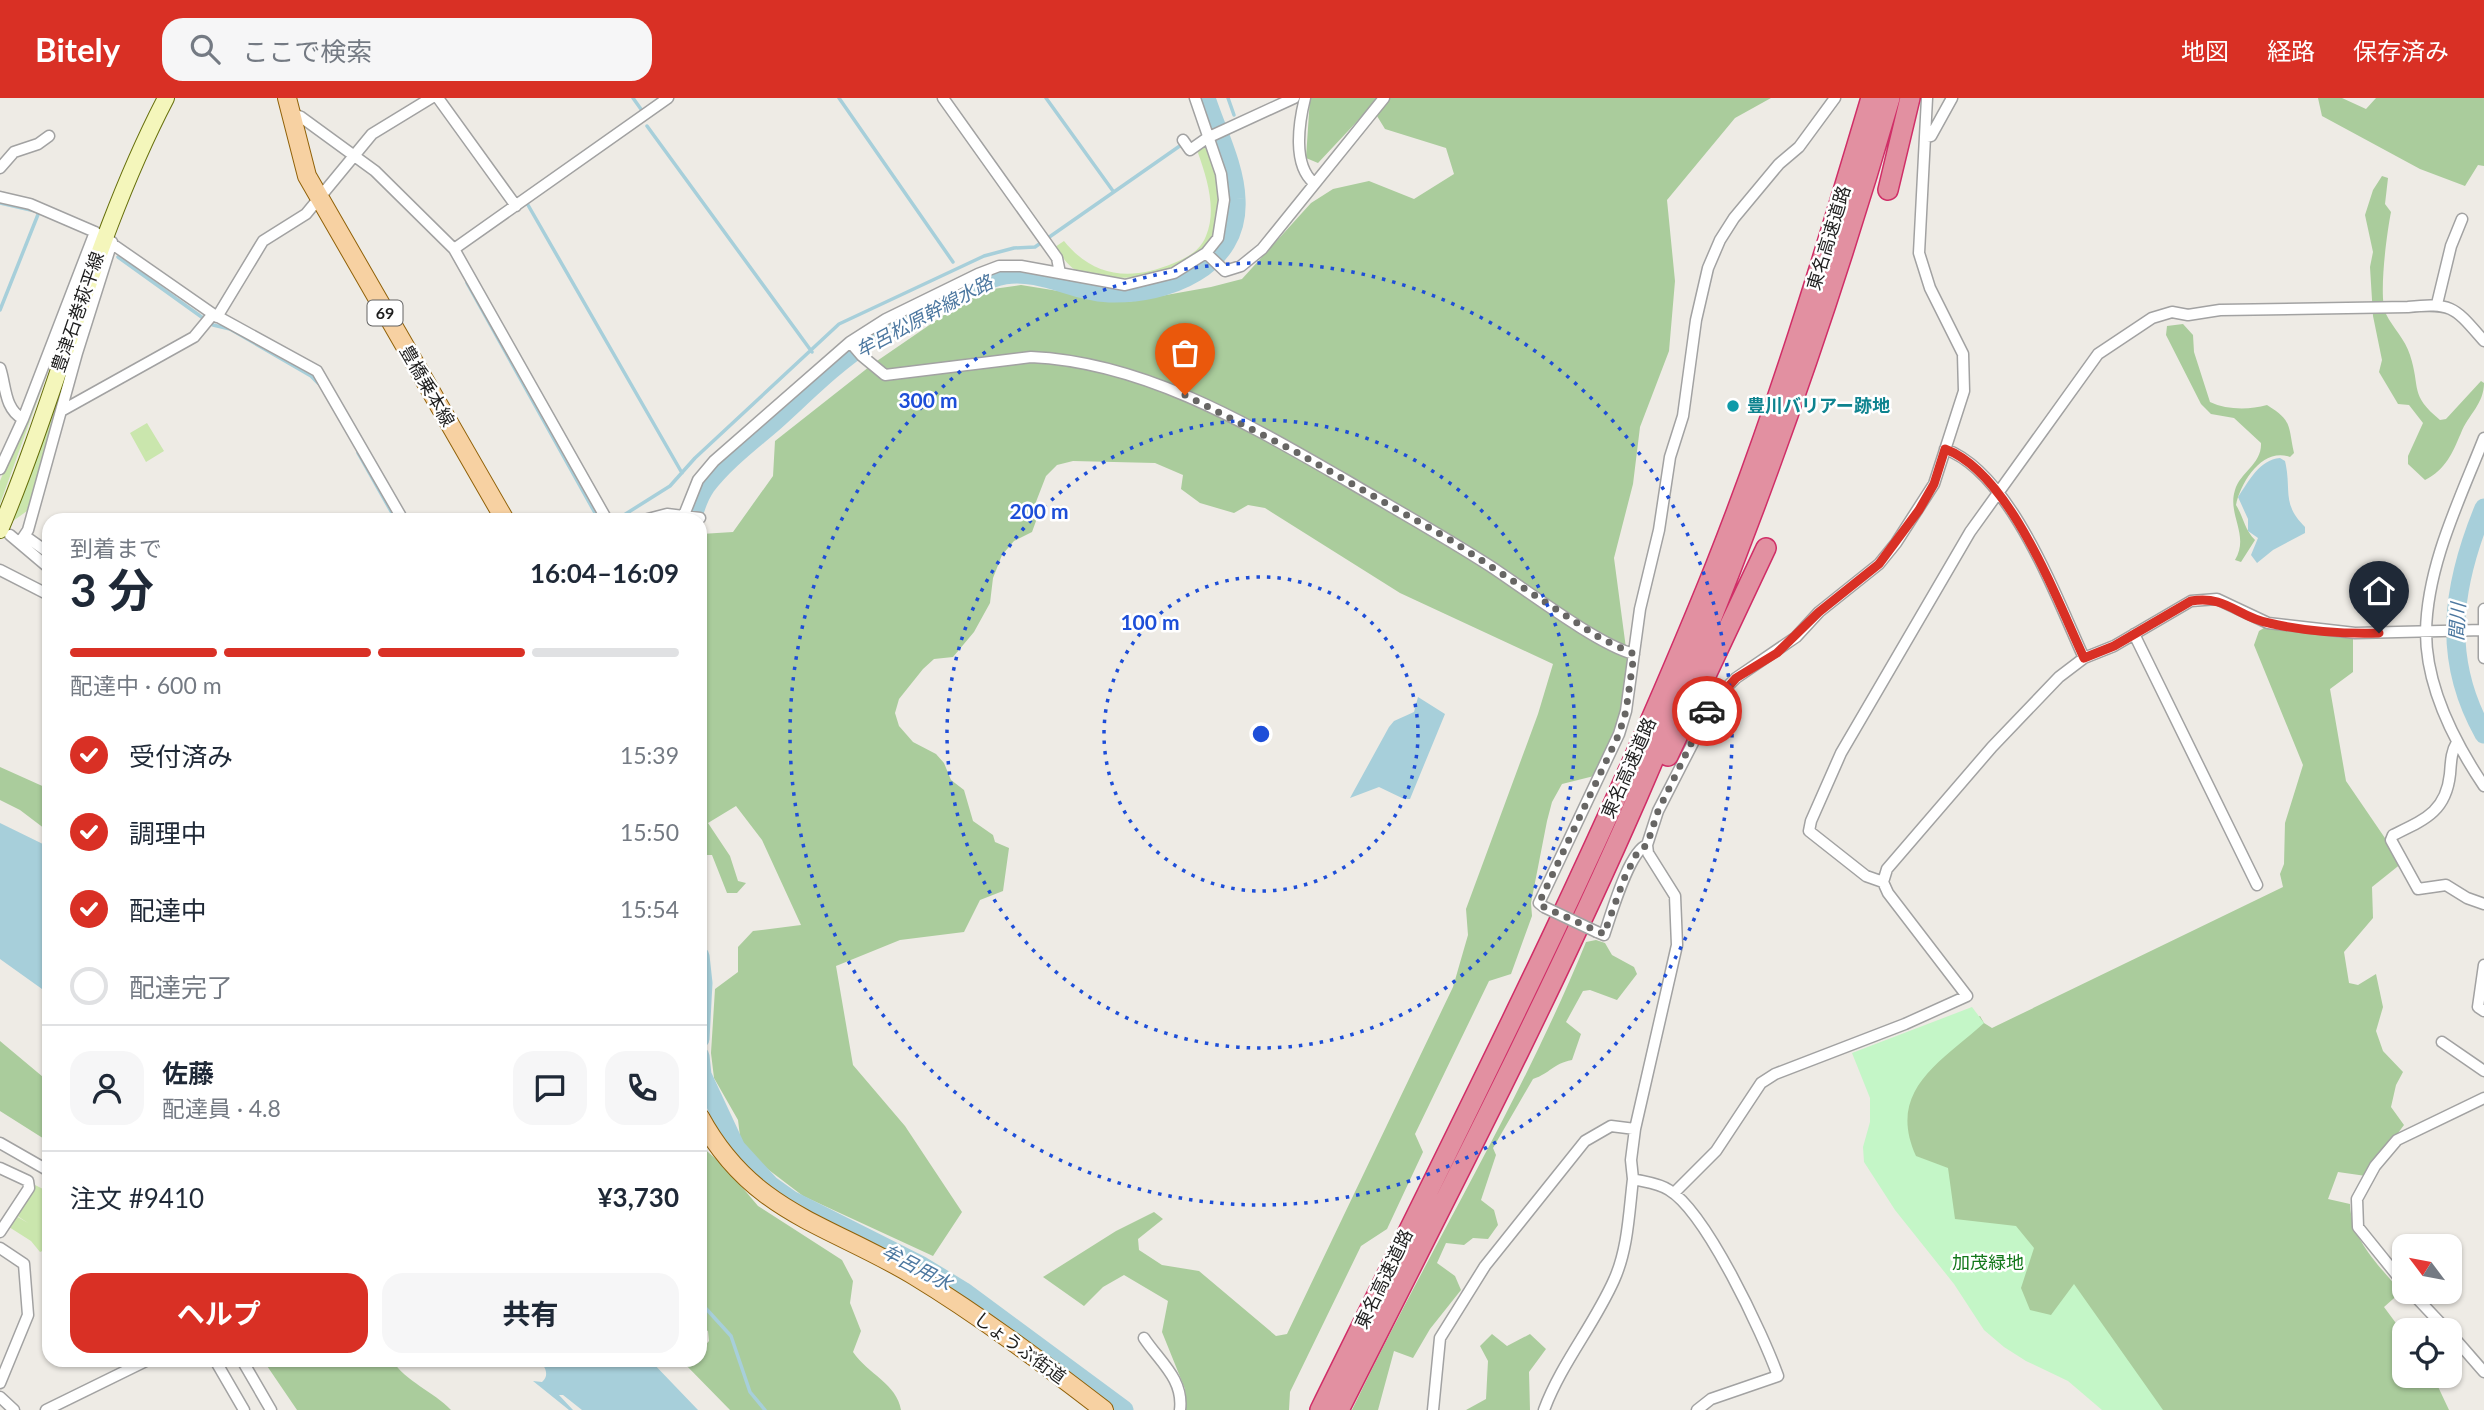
<!DOCTYPE html>
<html lang="ja">
<head>
<meta charset="utf-8">
<style>
  :root { --surface:#fff; --page:#f6f6f7; --text:#1f2937; --muted:#747a83; --line:#e0e1e3; --accent:#d93025 }
  body { margin:0; font-family:Lato,"Noto Sans JP",sans-serif; background:var(--page); color:var(--text); height:100vh; display:flex; flex-direction:column; font-size:26px; white-space:nowrap }
  * { box-sizing:border-box; margin:0 }
  p { font-size:23px; color:var(--muted) }
  .icon { flex:none; width:38px; height:38px; fill:none; stroke:currentColor; stroke-width:2; stroke-linecap:round; stroke-linejoin:round }
  .map { position:relative; flex:1; overflow:hidden }
  .details { position:absolute; left:42px; top:415px; width:665px; height:854px; display:flex; flex-direction:column; background:var(--surface); border-radius:21px; box-shadow:0 2px 5px #0004 }
  .details>* { flex:none }
  .needle { width:46px; rotate:302deg }
  .buttons { position:absolute; left:2392px; top:1136px; display:grid; gap:14px }
  .buttons a { display:grid; place-items:center; width:70px; height:70px; border-radius:14px; background:var(--surface); box-shadow:0 2px 5px #0004; font-size:35px }
  .pin { position:absolute; display:grid; place-items:center; width:60px; height:60px; color:#fff; margin:-72px -30px; border-radius:50% 50% 50% 0; rotate:-45deg; box-shadow:0 0 7px #0007 }
  .pin .icon { rotate:45deg }
  .courier { position:absolute; display:grid; place-items:center; width:70px; height:70px; margin:-35px; border:5px solid #d93025; border-radius:50%; background:#fff; color:#222; box-shadow:0 2px 9px #0007 }
  .summary em { font-style:normal; font-weight:700 }
  .summary div { display:flex; flex-direction:column-reverse }
  .summary { display:flex; align-items:center; justify-content:space-between; height:119px; padding:0 28px }
  h1 { font-size:46px; font-weight:700; line-height:52px }
  .bar { display:grid; grid-template-columns:repeat(4,1fr); gap:10px 7px; align-content:center; height:84px; padding:0 28px }
  .bar i { height:9px; border-radius:5px; background:var(--line) }
  .bar .selected { background:var(--accent) }
  .bar p { grid-column:span 4 }
  .line { display:flex; align-items:center; gap:18px; padding:0 28px; border-top:2px solid var(--line) }
  .line div { flex:1 }
  .round { display:grid; place-items:center; flex:none; width:74px; height:74px; border-radius:21px; background:var(--page) }
  ol { padding:0 28px; list-style:none }
  li { display:flex; align-items:center; gap:21px; height:77px }
  li p { margin-inline-start:auto }
  li .icon { padding:7px; border-radius:50%; background:var(--accent); color:#fff; stroke-width:4 }
  li:last-child { color:var(--muted) }
  li i { width:38px; height:38px; border:4px solid var(--line); border-radius:50% }
  .cta { display:flex; gap:14px; margin-top:auto; padding:14px 28px }
  .cta a { flex:1; height:80px; border-radius:21px; background:var(--accent); color:#fff; font-size:28px; font-weight:700; line-height:80px; text-align:center }
  .cta a+a { background:var(--page); color:var(--text) }
  header { display:flex; align-items:center; gap:42px; box-sizing:border-box; height:98px; padding:0 35px; background:var(--accent); color:#fff }
  header strong { font-size:33px }
  nav { display:flex; gap:38px; margin-inline-start:auto; font-size:24px }
  .search { width:490px; height:63px; background:var(--page); display:flex; align-items:center; gap:18px; box-sizing:border-box; padding:0 24px; border-radius:21px; color:var(--muted); font-size:26px }
  .map>svg:first-child { display:block }
  .grass { fill:#cae6ad }
  .forest { fill:#aacc9c }
  .park { fill:#c4f6c7 }
  .water { fill:#a7cfda }
  .lines { fill:none; stroke-linecap:round; stroke-linejoin:round }
  .stream { stroke:#a7cfda; stroke-width:3.5 }
  .river { stroke:#a7cfda; stroke-width:19 }
  .street-casing { stroke:#a2a2a2; stroke-width:13 }
  .secondary-casing { stroke:#666f0b; stroke-width:18 }
  .primary-casing { stroke:#906108; stroke-width:20 }
  .highway-casing { stroke:#d02e67; stroke-width:22 }
  .street { stroke:#fff; stroke-width:10 }
  .secondary { stroke:#f4f6bb; stroke-width:16 }
  .primary { stroke:#f7d1a2; stroke-width:18 }
  .highway { stroke:#e290a1; stroke-width:19 }
  .street-bridge-casing { stroke:#a2a2a2; stroke-width:13; stroke-linecap:butt }
  .street-bridge { stroke:#fff; stroke-width:10 }
  .done { stroke:#676664; stroke-width:7; stroke-dasharray:0 12.6 }
  .route { stroke:#d93025; stroke-width:9 }
  .ring { fill:none; stroke:#1d4ed8; stroke-width:3.5; stroke-dasharray:3.5 7 }
  .culture-dot { fill:#0f9aa8; stroke:#fff; stroke-width:2.5 }
  .labels { text-anchor:middle; stroke-width:5; stroke-linejoin:round; paint-order:stroke }
  .shield { fill:#fff; stroke:#626262; stroke-width:2 }
  .shield-label { font-size:16px; font-weight:bold; fill:#1e1e1e }
  .street-label { font-size:18px; fill:#1e1e1e; stroke:#fff }
  .culture-label { font-size:18px; font-weight:bold; fill:#0d838f; stroke:#fff; text-anchor:start }
  .park-label { font-size:18px; fill:#117719; stroke:#fff }
  .water-label { font-size:19px; font-style:italic; fill:#4d78a0; stroke:#fff }
  .centre { fill:#1d4ed8; stroke:#fff; stroke-width:3.5 }
  .ring-label { font-size:21px; text-anchor:middle; font-weight:bold; fill:#1d4ed8; stroke:#fff; stroke-width:5; stroke-linejoin:round; paint-order:stroke }
</style>
</head>
<body>
<header>
<strong>Bitely</strong>
<div class="search"><svg class="icon" aria-label="search" viewBox="0 0 24 24"><circle cx="10" cy="10" r="6"/><path d="M15 15l6 6"/></svg>ここで検索</div>
<nav><a>地図</a><a>経路</a><a>保存済み</a></nav>
</header>
<div class="map">
<svg width="2484" height="1312" viewBox="0 0 2484 1312">
  <rect width="100%" height="100%" fill="#eeebe5"/>
  <path class="grass" d="M1206,47C1215,73 1225,105 1217,133C1203,178 1120,187 1082,175C1069,171 1063,159 1055,149L1064,143C1094,180 1131,183 1174,165C1188,159 1200,153 1206,138C1217,112 1207,80 1198,55L1200,49Z
    M91,154L0,406V383Z
    M105,154L27,413L13,423Z
    M147,325L164,353L146,364L130,335Z
    M35,1087L49,1094V1150L40,1154L31,1143L9,1129L16,1118L28,1125L16,1117Z"/>
  <path class="forest" d="M1310,0H1379L1318,65L1306,60Z
    M1390,0H1771L1735,20L1667,102L1675,183L1669,253L1640,329L1633,386L1614,460L1629,573L1621,620L1598,677L1562,686L1552,704L1547,723L1531,805L1532,818L1511,876L1489,883L1415,1036L1423,1054L1387,1131L1361,1148L1290,1294L1289,1312H1186L1185,1291L1162,1234L1168,1203L1124,1177L1103,1189L1084,1208L1043,1179L1116,1133L1154,1114L1163,1121L1138,1141L1139,1152L1162,1167L1199,1173L1276,1238L1287,1236L1453,889L1468,837L1466,811L1538,616L1553,566L1400,495L1265,410L1248,407L1234,415L1200,405L1181,391L1183,377L1155,365L1073,363L1057,367L1046,378L1034,409L1036,423L1032,434L1014,443L1002,457L993,480L990,505L974,534L953,559L934,561L923,571L899,601L895,615L899,628L913,644L936,656L944,665L951,682L964,692L973,723L993,737L995,744L1009,750L1003,793L980,802L964,834L900,842L836,868L853,967L905,1028L962,1114L933,1158L803,1098L753,1060L741,1046L738,1022L714,980L711,955L715,891L738,874V849L753,833L801,827L762,742L736,708L708,725L730,758L738,783L746,785L737,795H727L712,757H700L701,436L733,434L773,378L775,343L874,265L979,193L1021,187L1127,204L1211,189L1242,181L1311,105L1333,91L1369,83L1414,101L1454,76L1446,50L1385,31L1377,18Z
    M2318,0H2342L2366,11L2376,0H2484V68L2478,67L2465,88L2420,71L2322,18Z
    M2382,78L2388,80L2385,106L2391,114C2387,134 2378,199 2386,216C2393,230 2405,241 2410,257C2421,291 2409,296 2440,322L2446,321L2481,283L2484,285C2484,306 2468,317 2461,335C2452,356 2446,371 2425,382L2408,366V358L2423,325L2409,307L2398,306L2379,274L2382,262L2373,218L2370,169L2373,154L2365,117L2373,92Z
    M2183,226L2193,237L2194,254L2210,304C2227,312 2249,312 2267,307C2293,323 2288,328 2294,355L2290,359C2263,349 2241,383 2236,407C2244,420 2244,431 2255,442L2241,464L2235,462C2250,437 2227,417 2235,392C2240,374 2262,366 2261,345L2234,320L2211,316L2201,306L2166,237L2167,228Z
    M2267,528L2353,540V574L2330,591L2346,683L2402,765L2372,789L2373,820L2344,854L2349,885L2358,887L2376,876L2383,909L2376,933L2383,953L2403,974L2396,987L2391,1009L2404,1027L2366,1078L2338,1074L2328,1101L2350,1106C2351,1142 2379,1167 2401,1194L2384,1209L2404,1236V1278H2433L2449,1312H2156L2051,1225L2024,1216L1907,1067L1899,984L1948,939L1980,918L1984,925L1992,930L2283,789L2280,776L2284,766L2285,725L2303,667L2254,547L2259,533Z
    M0,669L49,691V734L20,712L0,702Z
    M1596,842L1605,845L1612,857L1634,869L1637,876L1617,902L1590,892L1583,893L1566,924L1581,936L1572,962C1552,966 1551,975 1533,981L1493,1050L1496,1057L1481,1102L1494,1112L1498,1127L1488,1141L1473,1140L1464,1147L1446,1145L1437,1165L1455,1178L1461,1192L1430,1231L1413,1260L1394,1253L1378,1312H1352C1427,1155 1520,1006 1586,844Z
    M0,943L49,984V1044L0,1013Z
    M700,1047L726,1070L758,1108L842,1162L853,1183L850,1205L861,1233L853,1254C868,1276 897,1286 901,1312H730L682,1263L700,1262V1253L709,1243L708,1233L700,1229Z
    M1492,1236L1507,1248L1530,1236L1546,1251L1529,1274L1530,1312H1466L1486,1301L1488,1263L1480,1248Z
    M263,1262H392C406,1284 433,1293 451,1312H297Z"/>
  <path class="park" d="M1972,909L1984,925C1941,964 1886,992 1916,1058L1948,1070L1955,1121L2016,1128L2034,1150L2021,1190L2030,1212L2051,1217L2074,1186L2163,1312H2102L2068,1283L2026,1263L2004,1249L1984,1232L1954,1186L1895,1112L1864,1064L1863,1049L1870,1024V1000L1852,955Z"/>
  <path class="water" d="M2280,360L2285,363C2292,393 2281,405 2305,429V435L2273,452L2257,465L2251,457L2258,440L2248,433V421L2238,399C2249,383 2259,362 2280,360Z
    M1418,599L1445,616L1410,701H1404L1379,689L1350,700L1389,629L1394,623L1414,614Z
    M0,725L49,749V896L0,861Z
    M539,1262H650L698,1312H582L563,1297H559L573,1312H569L533,1283L542,1284C550,1277 545,1268 539,1262Z"/>
  <g class="lines">
    <path class="stream" d="M633,0L643,14
      M839,0L953,164
      M1046,0L1113,93
      M1228,0L1234,17
      M647,28L812,254
      M0,105L35,113
      M528,107L682,375
      M118,159L203,220
      M467,185L599,422
      M0,212L39,114
      M213,227L230,231L311,278L318,285
      M358,355L396,422
      M616,422L670,388L695,360L839,226L984,158L1014,150L1035,149L1184,45
      M712,1027L722,1020
      M700,1204L731,1238L750,1294L765,1312"/>
    <path class="river" d="M2484,410C2452,488 2441,560 2484,636
      M692,422C695,410 699,398 706,388C725,363 752,343 775,323C805,296 834,266 868,244C896,225 973,183 1005,177C1040,171 1075,194 1109,195C1167,197 1240,169 1236,101C1235,68 1216,31 1206,0
      M700,858L703,885L700,941
      M700,958L702,977L736,1050L770,1087L791,1102L922,1168L963,1193L1124,1312"/>
    <defs>
      <path id="street" d="M438,0L516,108
        M943,0L1057,160L1060,175
        M1305,0C1299,24 1292,67 1314,85
        M291,15L301,19L375,73L454,151L607,422
        M1925,39L1931,38L1952,0
        M1183,42L1190,52L1207,40L1294,0
        M0,70L14,54L38,46L49,38
        M0,99L30,106L95,134L213,216L317,273L403,422
        M454,151L668,0
        M1206,155L1225,173L1241,168L1262,151L1384,0
        M2437,206L2451,148L2462,121
        M217,219L263,143L306,116L372,36L431,0
        M850,244L862,258L885,277L1031,259C1144,264 1248,326 1344,381C1393,410 1442,437 1490,468C1525,491 1598,547 1634,556
        M0,270C6,287 4,311 23,321
        M63,312L194,239L213,216
        M2484,340C2460,401 2427,467 2426,534C2426,588 2455,645 2484,688
        M1945,351C2011,375 2056,499 2084,560
        M0,371L23,321L95,134
        M644,422L667,416L700,420
        M682,422L698,382L714,363L850,244L886,221L978,176L999,168H1021L1125,187L1174,175L1206,155L1218,140L1224,102L1221,76L1195,0
        M10,437L49,470
        M25,438L49,455
        M20,444L28,432L77,255L112,144
        M0,472L49,497
        M2484,511V560
        M2134,536L2257,787
        M2457,644C2451,654 2451,664 2450,676C2446,714 2424,722 2393,737L2391,742L2418,791L2446,787L2467,800L2484,806
        M1883,784L1866,778L1809,733L1811,723L1841,655L1970,434L2098,256L2152,220L2172,214L2188,217L2220,212L2408,209C2453,204 2455,210 2484,243
        M1544,809L1539,805L1619,636L1626,613L1640,511L1659,432L1670,359L1683,318L1696,222L1708,170L1720,142L1734,120L1779,66L1799,49L1835,0
        M1597,834L1604,837C1611,817 1629,753 1647,747
        M2484,867L2478,909L2484,913
        M2442,944L2484,973
        M0,1045L49,1073
        M0,1070L28,1083L29,1090L0,1134
        M1674,1095L1716,1053L1761,985L1775,976L1905,926L1967,898L1888,795L1883,784L1887,771L1992,649L2059,579L2084,560L2114,548L2191,503L2217,501L2268,525L2355,535L2484,532
        M0,1150L24,1166L28,1217L0,1285
        M2404,1186L2358,1129L2357,1101L2375,1068L2397,1042L2484,1000
        M2411,1194L2447,1232
        M2450,1235L2484,1274
        M1144,1240C1159,1263 1184,1281 1180,1312
        M215,1262L244,1312
        M242,1262L271,1312
        M0,1299L14,1312
        M46,1312L148,1262
        M1433,1312L1440,1240L1485,1168L1585,1043L1611,1028L1635,1031
        M1544,1312C1561,1266 1594,1227 1614,1182C1628,1151 1629,1114 1633,1081
        M1697,1312L1711,1301L1778,1278C1763,1236 1706,1114 1669,1092C1659,1085 1645,1084 1633,1081L1631,1062L1635,1031L1677,847L1675,798L1648,755L1647,747L1658,713L1716,600L1736,580L1796,539L1819,514L1879,466L1896,445L1934,386L1964,293L1963,256L1930,190L1919,155L1927,0"/>
      <path id="secondary" d="M0,432C60,289 94,138 166,0"/>
      <path id="primary" d="M287,0L307,78L505,422
        M700,1019C752,1115 828,1126 913,1177C979,1217 1043,1265 1104,1312"/>
      <path id="highway" d="M1888,92L1910,0
        M1668,658L1766,450
        M1320,1312C1457,1034 1599,757 1715,469C1776,316 1824,158 1871,0
        M1339,1312C1441,1109 1546,908 1637,700C1736,472 1821,239 1890,0"/>
    </defs>
    <use href="#street" class="street-casing"/>
    <use href="#secondary" class="secondary-casing"/>
    <use href="#primary" class="primary-casing"/>
    <use href="#highway" class="highway-casing"/>
    <use href="#street" class="street"/>
    <use href="#secondary" class="secondary"/>
    <use href="#primary" class="primary"/>
    <use href="#highway" class="highway"/>
    <defs>
      <path id="street-bridge" d="M1544,809L1597,834"/>
    </defs>
    <use href="#street-bridge" class="street-bridge-casing"/>
    <use href="#street-bridge" class="street-bridge"/>
  </g>
  <g class="lines">
    <path class="done" d="M1185,297L1296,354L1449,441L1600,540L1634,556L1626,613L1619,636L1539,805L1544,809L1604,836L1624,781L1638,753L1647,747L1658,713L1707,613"/>
    <path class="route" d="M1707,613L1736,580L1777,555L1819,514L1879,466L1919,412L1934,386L1945,351C2010,375 2056,500 2084,560L2114,548L2191,503C2227,497 2237,519 2269,525C2304,533 2343,536 2379,535"/>
  </g>
  <g class="ring">
    <circle cx="1261" cy="636" r="157"/>
    <circle cx="1261" cy="636" r="314"/>
    <circle cx="1261" cy="636" r="471"/>
  </g>
  <circle class="culture-dot" cx="1733" cy="308" r="7"/>
  <g class="labels">
    <rect class="shield" x="367.5" y="202.5" width="35" height="25" rx="5"/>
    <g class="shield-label">
      <text x="385" y="221">69</text>
    </g>
    <g class="street-label">
      <text transform="translate(1829 140) rotate(-73)" y="6">東名高速道路</text>
      <text transform="translate(78 214) rotate(-71)" y="6">豊津石巻萩平線</text>
      <text transform="translate(427 288) rotate(60)" y="6">豊橋乗本線</text>
      <text transform="translate(1629 670) rotate(-66)" y="6">東名高速道路</text>
      <text transform="translate(1384 1181) rotate(-64)" y="6">東名高速道路</text>
      <text transform="translate(1020 1250) rotate(36)" y="6">しょうぶ街道</text>
    </g>
    <g class="culture-label">
      <text x="1747" y="314">豊川バリアー跡地</text>
    </g>
    <g class="park-label">
      <text x="1988" y="1171">加茂緑地</text>
    </g>
    <g class="water-label">
      <text transform="translate(924 218) rotate(-28)" y="7">牟呂松原幹線水路</text>
      <text transform="translate(2457 524) rotate(-87)" y="7">間川</text>
      <text transform="translate(917 1169) rotate(28)" y="7">牟呂用水</text>
    </g>
  </g>
  <circle cx="1261" cy="636" r="10" class="centre"/>
  <g class="ring-label">
    <text x="928" y="310">300 m</text>
    <text x="1039" y="421">200 m</text>
    <text x="1150" y="532">100 m</text>
  </g>
</svg>
<div class="buttons">
<a><svg class="needle" viewBox="-14 -14 28 28"><path d="M0-13l5 13h-10z" fill="#e53935"/><path d="M0 13l5-13h-10z" fill="#747a83"/></svg></a>
<a><svg class="icon" aria-label="locate" viewBox="0 0 24 24"><circle cx="12" cy="12" r="6"/><path d="M12 2v4M12 18v4M2 12h4M18 12h4"/></svg></a>
</div>
<div class="pin" style="left:1185px;top:297px;background:#ea580c"><svg class="icon" aria-label="bag" viewBox="0 0 24 24"><path d="M5 8h14l-1 12H6zM9 8a3 3 0 0 1 6 0"/></svg></div>
<div class="pin" style="left:2379px;top:535px;background:#1f2937"><svg class="icon" aria-label="home" viewBox="0 0 24 24"><path d="M3 11l9-7 9 7M6 9v11h12V9"/></svg></div>
<div class="courier" style="left:1707px;top:613px"><svg class="icon" aria-label="car" viewBox="0 0 24 24"><path d="M5 17H2v-5l4-1 3-4h7l3 4 3 1v5h-3M9 17h6M6 11h13"/><circle cx="7" cy="17" r="2"/><circle cx="17" cy="17" r="2"/></svg></div>
<section class="details">
<div class="summary"><div><h1>3 分</h1><p>到着まで</p></div><em>16:04–16:09</em></div>
<div class="bar"><i class="selected"></i><i class="selected"></i><i class="selected"></i><i></i><p>配達中 · 600 m</p></div>
<ol>
<li><svg class="icon" aria-label="check" viewBox="0 0 24 24"><path d="M5 12l5 5 9-10"/></svg>受付済み<p>15:39</p></li>
<li><svg class="icon" aria-label="check" viewBox="0 0 24 24"><path d="M5 12l5 5 9-10"/></svg>調理中<p>15:50</p></li>
<li><svg class="icon" aria-label="check" viewBox="0 0 24 24"><path d="M5 12l5 5 9-10"/></svg>配達中<p>15:54</p></li>
<li><i></i>配達完了</li>
</ol>
<div class="line" style="height:126px"><a class="round"><svg class="icon" aria-label="person" viewBox="0 0 24 24"><circle cx="12" cy="8" r="4"/><path d="M4 21q1-7 8-7t8 7"/></svg></a><div><b>佐藤</b><p>配達員 · 4.8</p></div><a class="round"><svg class="icon" aria-label="chat" viewBox="0 0 24 24"><path d="M4 5h16v11H9l-5 4z"/></svg></a><a class="round"><svg class="icon" aria-label="phone" viewBox="0 0 24 24"><path d="M5 4h4l2 5-3 2q2 4 5 5l2-3 5 2v4C11 20 4 13 5 4z"/></svg></a></div>
<div class="line" style="height:91px"><div>注文 #9410</div><b>¥3,730</b></div>
<div class="cta"><a>ヘルプ</a><a>共有</a></div>
</section>
</div>
</body>
</html>
